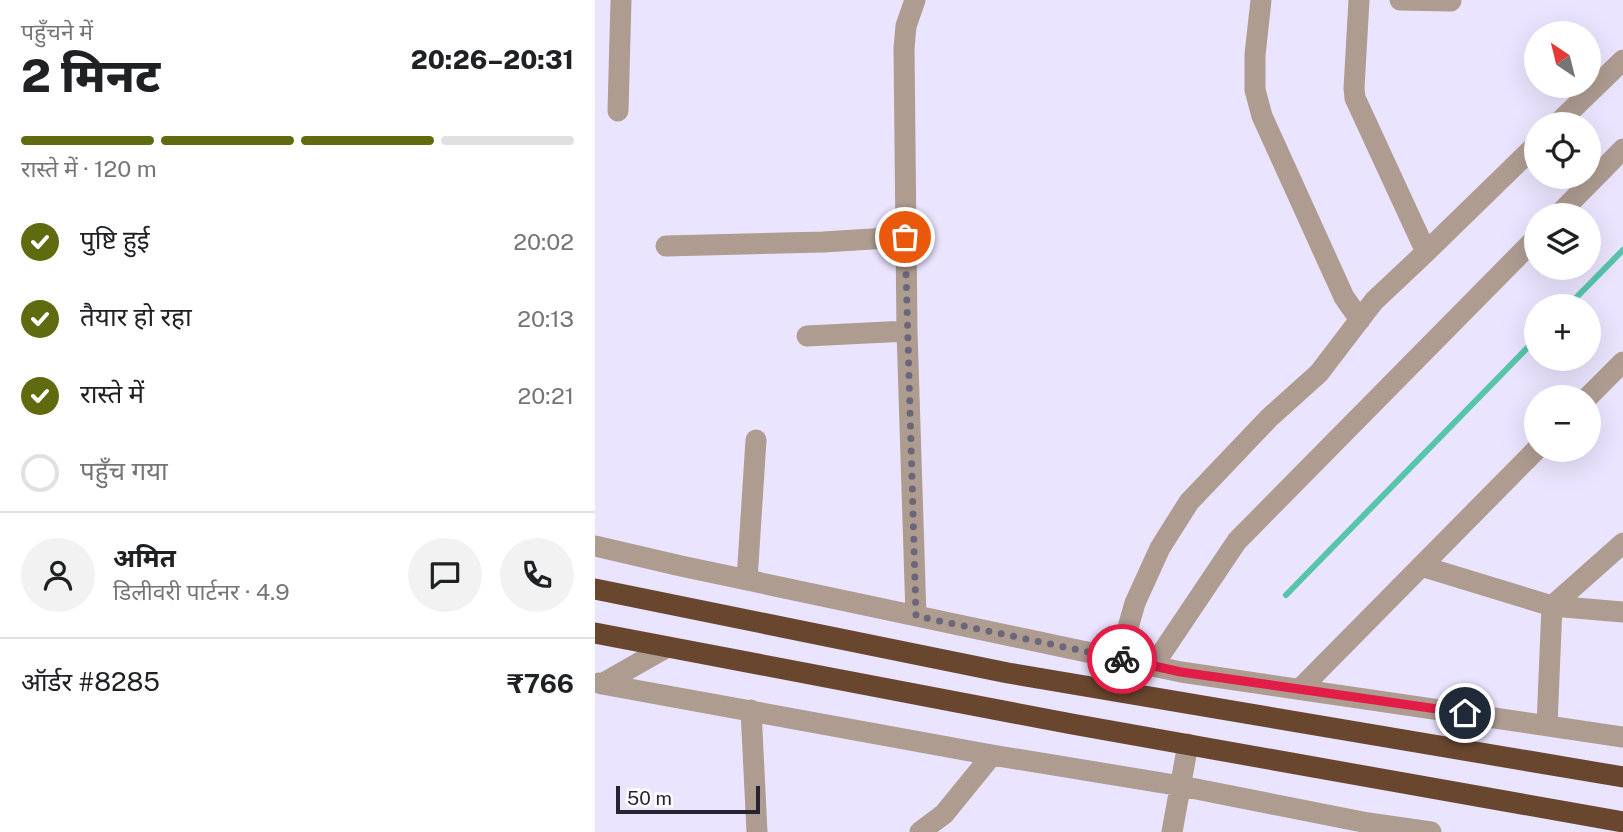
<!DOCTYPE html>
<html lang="hi">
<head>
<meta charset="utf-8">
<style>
  :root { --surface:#fff; --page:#f2f2f2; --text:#202124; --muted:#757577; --line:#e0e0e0; --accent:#606a0f }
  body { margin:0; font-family:"Public Sans","Noto Sans Devanagari",sans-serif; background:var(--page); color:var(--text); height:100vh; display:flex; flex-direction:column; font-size:26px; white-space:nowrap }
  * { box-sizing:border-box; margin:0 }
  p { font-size:23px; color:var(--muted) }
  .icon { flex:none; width:38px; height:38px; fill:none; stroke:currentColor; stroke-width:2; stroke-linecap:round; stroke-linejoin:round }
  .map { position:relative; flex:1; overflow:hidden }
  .details { display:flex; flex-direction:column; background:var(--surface); width:595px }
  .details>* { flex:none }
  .needle { width:46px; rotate:325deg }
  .buttons { position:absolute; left:929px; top:21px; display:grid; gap:14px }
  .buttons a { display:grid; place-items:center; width:77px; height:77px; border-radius:50%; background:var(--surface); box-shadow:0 7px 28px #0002; font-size:35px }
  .scale { position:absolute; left:21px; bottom:18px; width:144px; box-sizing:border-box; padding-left:7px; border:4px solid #272333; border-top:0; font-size:19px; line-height:24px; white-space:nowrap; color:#272333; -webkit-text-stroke:5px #fff; paint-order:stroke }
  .pin { position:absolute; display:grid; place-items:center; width:60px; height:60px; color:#fff; margin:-30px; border:4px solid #fff; border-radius:50%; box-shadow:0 2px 7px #0007 }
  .courier { position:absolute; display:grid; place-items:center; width:70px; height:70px; margin:-35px; border:5px solid #e11d48; border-radius:50%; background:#fff; color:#222; box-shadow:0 2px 9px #0007 }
  .headline em { font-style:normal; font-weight:800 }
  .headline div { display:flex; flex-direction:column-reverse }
  .headline { display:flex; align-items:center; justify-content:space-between; height:119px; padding:0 21px }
  h1 { font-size:46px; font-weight:800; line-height:52px }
  .bar { display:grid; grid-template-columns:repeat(4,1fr); gap:10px 7px; align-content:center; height:84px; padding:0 21px }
  .bar i { height:9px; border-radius:5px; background:var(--line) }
  .bar .active { background:var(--accent) }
  .bar p { grid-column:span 4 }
  .line { display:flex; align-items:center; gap:18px; padding:0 21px; border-top:2px solid var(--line) }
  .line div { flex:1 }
  .round { display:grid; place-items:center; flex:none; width:74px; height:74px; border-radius:37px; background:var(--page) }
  ol { padding:0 21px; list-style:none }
  li { display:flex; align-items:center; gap:21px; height:77px }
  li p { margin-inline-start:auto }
  li .icon { padding:7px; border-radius:50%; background:var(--accent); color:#fff; stroke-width:4 }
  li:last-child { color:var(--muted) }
  li i { width:38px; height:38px; border:4px solid var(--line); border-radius:50% }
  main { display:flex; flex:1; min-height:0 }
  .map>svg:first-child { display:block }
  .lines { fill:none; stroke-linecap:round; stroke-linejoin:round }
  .stream { stroke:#57c5ac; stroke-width:6 }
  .minor { stroke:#ae9c91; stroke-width:21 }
  .highway { stroke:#69472f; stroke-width:21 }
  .done { stroke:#6b677a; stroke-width:7; stroke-dasharray:0 12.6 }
  .route { stroke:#e11d48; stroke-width:9 }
</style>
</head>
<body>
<main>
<section class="details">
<div class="headline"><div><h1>2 मिनट</h1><p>पहुँचने में</p></div><em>20:26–20:31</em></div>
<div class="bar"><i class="active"></i><i class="active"></i><i class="active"></i><i></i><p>रास्ते में · 120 m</p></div>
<ol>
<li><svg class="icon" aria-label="check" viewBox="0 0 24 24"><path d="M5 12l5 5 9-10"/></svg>पुष्टि हुई<p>20:02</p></li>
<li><svg class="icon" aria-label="check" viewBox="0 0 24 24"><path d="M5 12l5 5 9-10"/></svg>तैयार हो रहा<p>20:13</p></li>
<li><svg class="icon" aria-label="check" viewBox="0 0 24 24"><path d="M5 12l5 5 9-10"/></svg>रास्ते में<p>20:21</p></li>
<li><i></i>पहुँच गया</li>
</ol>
<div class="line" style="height:126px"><a class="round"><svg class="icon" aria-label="person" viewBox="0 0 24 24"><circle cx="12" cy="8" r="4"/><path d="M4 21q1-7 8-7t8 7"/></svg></a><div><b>अमित</b><p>डिलीवरी पार्टनर · 4.9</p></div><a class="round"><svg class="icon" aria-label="chat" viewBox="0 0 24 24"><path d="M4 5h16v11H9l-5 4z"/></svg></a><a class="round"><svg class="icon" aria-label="phone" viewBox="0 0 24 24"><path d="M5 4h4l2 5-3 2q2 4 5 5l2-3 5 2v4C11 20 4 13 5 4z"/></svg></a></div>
<div class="line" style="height:91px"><div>ऑर्डर #8285</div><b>₹766</b></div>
</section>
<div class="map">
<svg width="1028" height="832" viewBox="0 0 1028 832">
  <rect width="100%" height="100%" fill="#eae4fe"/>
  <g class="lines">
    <path class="stream" d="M973,306L1028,250
      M691,595L942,338"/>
    <path class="minor" d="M320,0L311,26L309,48L312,331L321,616
      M666,0L660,55V90L667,116L749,297L765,320
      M805,0L856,1
      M23,111L26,0
      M962,124L1028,60
      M963,215L1028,149
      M71,246L228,242L310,237
      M831,252L942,144
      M212,336L312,331
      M993,397L1028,362
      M0,546L86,566L586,672L1028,737
      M826,566L957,606L1028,612
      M152,580L161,440
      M524,659L540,603L565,548L594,502L674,418L724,373L779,301L831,252L760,98L759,88L764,0
      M558,666L642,541L942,237
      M4,683L7,684L72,647
      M7,684L397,755L586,786L773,823L836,832
      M705,689L942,449
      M156,710L162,832
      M952,725L957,606L1028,543
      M325,832L349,814L397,755
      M577,832L593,744"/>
    <path class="highway" d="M0,589L413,673L1028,777
      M0,633L477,724L1028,822"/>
  </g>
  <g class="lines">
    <path class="done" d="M310,237L321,616L527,659"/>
    <path class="route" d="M527,659L586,672L870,713"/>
  </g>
</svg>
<div class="buttons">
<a><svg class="needle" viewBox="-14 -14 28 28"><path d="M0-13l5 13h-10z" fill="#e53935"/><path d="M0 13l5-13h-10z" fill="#757577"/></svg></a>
<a><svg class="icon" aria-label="locate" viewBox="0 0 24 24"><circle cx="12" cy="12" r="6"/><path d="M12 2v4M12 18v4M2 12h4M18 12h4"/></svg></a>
<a><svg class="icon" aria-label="layers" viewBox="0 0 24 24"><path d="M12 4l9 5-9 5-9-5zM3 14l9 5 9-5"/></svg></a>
<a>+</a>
<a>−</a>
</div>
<div class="scale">50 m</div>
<div class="pin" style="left:310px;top:237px;background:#ea580c"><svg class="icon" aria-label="bag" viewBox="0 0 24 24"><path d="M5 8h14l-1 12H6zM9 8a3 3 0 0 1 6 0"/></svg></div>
<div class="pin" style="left:870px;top:713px;background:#1f2937"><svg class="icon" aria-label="home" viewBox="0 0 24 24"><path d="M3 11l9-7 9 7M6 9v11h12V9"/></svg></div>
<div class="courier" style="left:527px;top:659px"><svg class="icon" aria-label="bike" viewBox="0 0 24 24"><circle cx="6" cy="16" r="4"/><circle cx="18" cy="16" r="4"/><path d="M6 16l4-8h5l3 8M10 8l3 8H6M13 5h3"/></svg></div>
</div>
</main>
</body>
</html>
